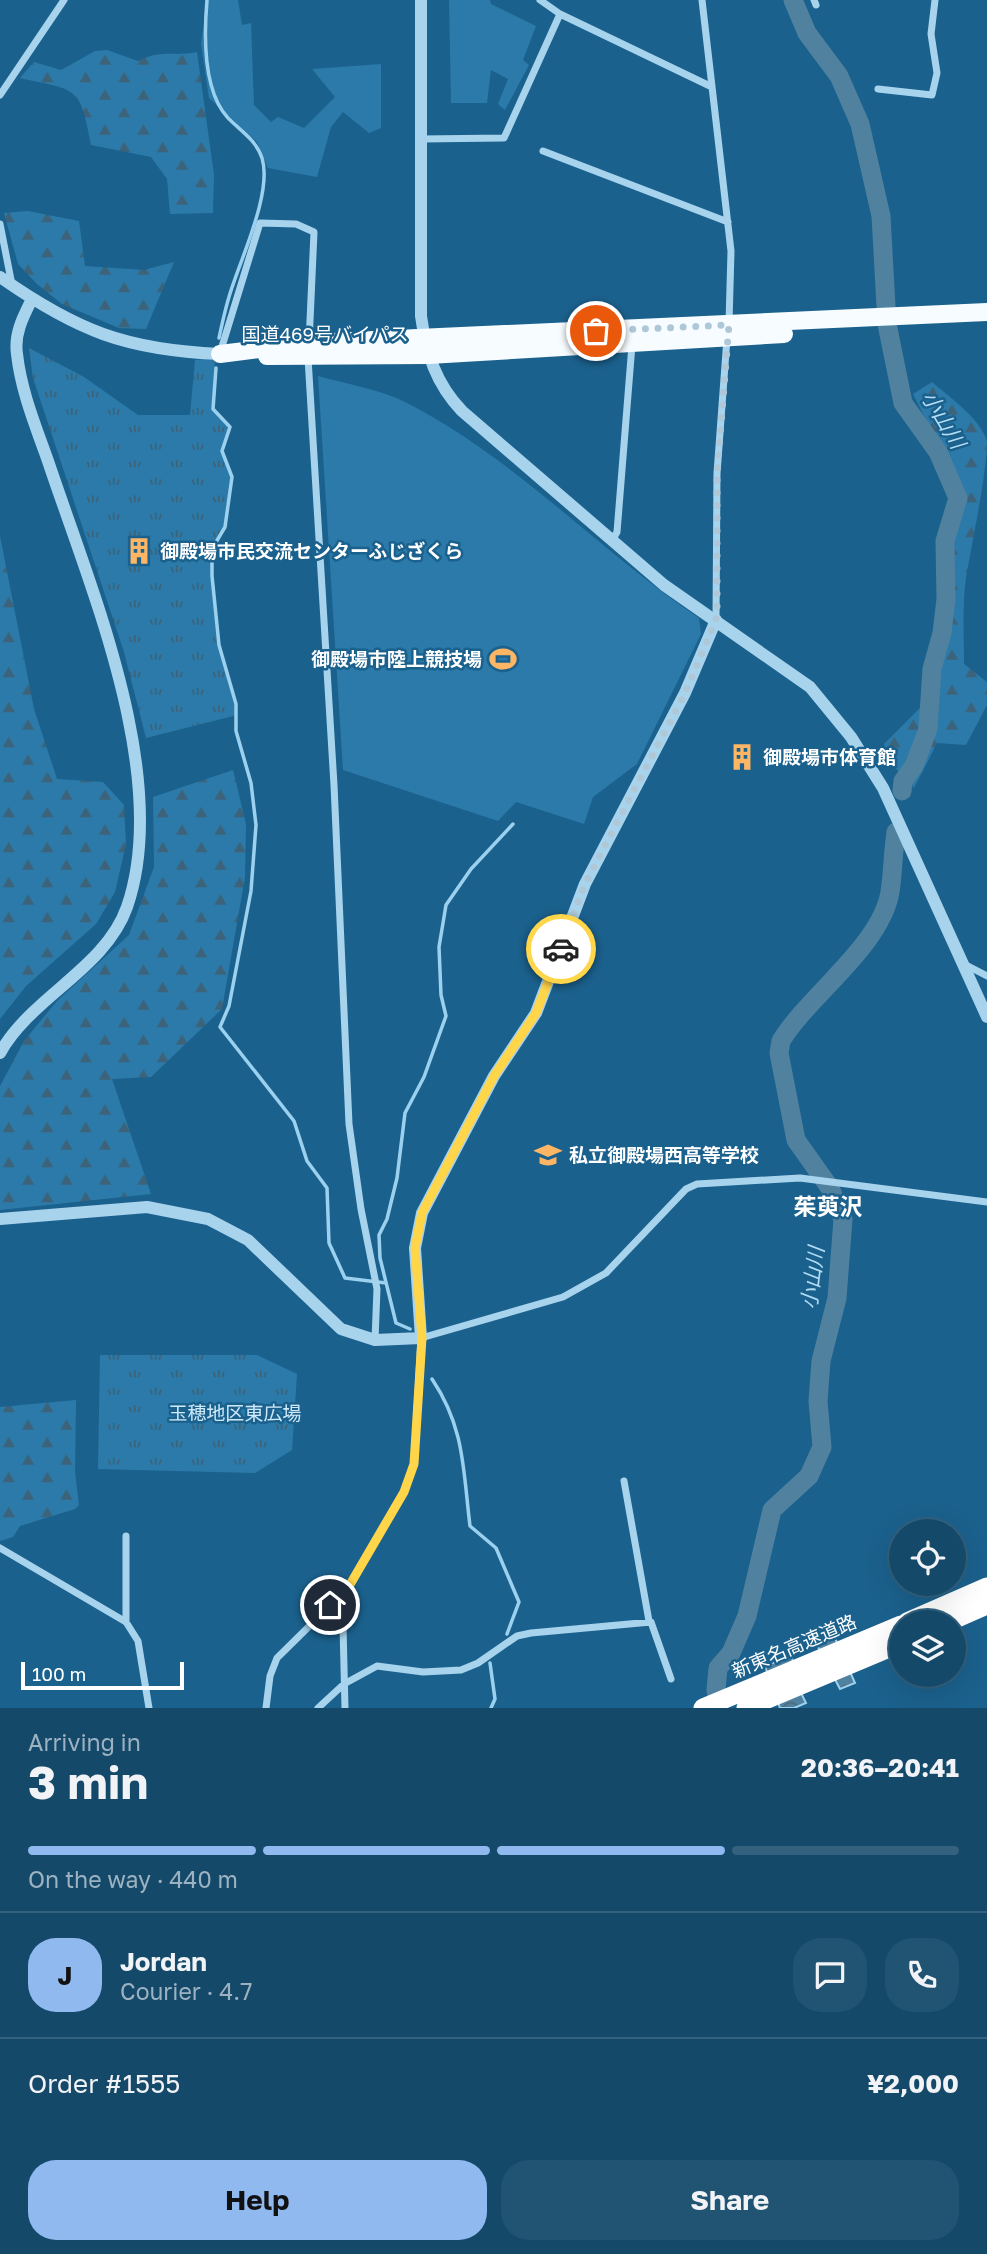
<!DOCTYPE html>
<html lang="en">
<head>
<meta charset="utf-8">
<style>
  :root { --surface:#14496a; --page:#215372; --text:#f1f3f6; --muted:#9db2c1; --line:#33617e; --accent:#90b9f0 }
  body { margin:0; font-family:"Golos Text","Noto Sans JP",sans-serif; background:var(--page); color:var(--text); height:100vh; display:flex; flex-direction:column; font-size:26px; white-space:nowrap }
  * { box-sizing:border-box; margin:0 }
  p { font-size:23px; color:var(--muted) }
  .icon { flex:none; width:38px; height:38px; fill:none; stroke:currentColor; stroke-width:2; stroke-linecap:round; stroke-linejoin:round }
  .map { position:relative; height:1708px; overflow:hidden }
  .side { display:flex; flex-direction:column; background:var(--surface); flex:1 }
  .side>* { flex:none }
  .buttons { position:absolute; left:889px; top:1519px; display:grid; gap:14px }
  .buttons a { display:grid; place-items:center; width:77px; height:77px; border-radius:50%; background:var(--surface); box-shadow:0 7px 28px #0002,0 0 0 2px var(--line); font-size:35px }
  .scale { position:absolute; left:21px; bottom:18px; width:163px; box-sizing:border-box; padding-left:7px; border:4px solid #fff; border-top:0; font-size:19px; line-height:24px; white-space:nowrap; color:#fff; -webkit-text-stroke:5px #1b618d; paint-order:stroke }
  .pin { position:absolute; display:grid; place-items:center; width:60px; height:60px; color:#fff; margin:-30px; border:4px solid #fff; border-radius:50%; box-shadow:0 2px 7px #0007 }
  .courier { position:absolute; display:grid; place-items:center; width:70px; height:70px; margin:-35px; border:5px solid #ffd54a; border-radius:50%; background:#fff; color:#222; box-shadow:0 2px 9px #0007 }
  .overview em { font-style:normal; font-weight:700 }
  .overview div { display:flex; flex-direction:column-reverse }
  .overview { display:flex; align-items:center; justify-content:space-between; height:119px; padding:0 28px }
  h1 { font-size:46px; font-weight:700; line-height:52px }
  .bar { display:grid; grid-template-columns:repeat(4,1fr); gap:10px 7px; align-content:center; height:84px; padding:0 28px }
  .bar i { height:9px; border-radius:5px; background:var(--line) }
  .bar .selected { background:var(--accent) }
  .bar p { grid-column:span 4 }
  .line { display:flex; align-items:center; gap:18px; padding:0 28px; border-top:2px solid var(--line) }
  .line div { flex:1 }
  .round { display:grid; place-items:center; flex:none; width:74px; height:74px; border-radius:28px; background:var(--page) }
  .primary-button { display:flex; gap:14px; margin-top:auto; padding:14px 28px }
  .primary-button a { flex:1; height:80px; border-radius:28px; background:var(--accent); color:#111; font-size:28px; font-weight:700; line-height:80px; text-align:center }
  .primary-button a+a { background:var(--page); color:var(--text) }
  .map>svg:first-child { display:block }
  .forest { fill:url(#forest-firs) }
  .park { fill:url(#park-tufts) }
  .garden { fill:#2b7aa9 }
  .water { fill:url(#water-waves); stroke:#9bd1ef; stroke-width:2 }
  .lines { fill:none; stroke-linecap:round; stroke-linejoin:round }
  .stream { stroke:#9bd1ef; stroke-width:3.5 }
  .river { stroke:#5082a0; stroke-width:19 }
  .minor { stroke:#a8d3ed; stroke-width:7 }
  .tertiary { stroke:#a8d3ed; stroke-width:12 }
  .trunk { stroke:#f6fcff; stroke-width:18 }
  .motorway { stroke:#fff; stroke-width:19 }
  .done { stroke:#afc8d7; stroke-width:7; stroke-dasharray:0 12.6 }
  .route { stroke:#ffd54a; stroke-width:9 }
  .labels { text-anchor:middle; stroke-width:5; stroke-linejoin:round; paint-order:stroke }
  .street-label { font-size:19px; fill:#fff; stroke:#1b618d }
  .poi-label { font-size:19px; font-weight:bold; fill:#fff; stroke:#1b618d; text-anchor:start }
  .park-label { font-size:19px; fill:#cde9fa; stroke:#1b618d }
  .water-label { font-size:21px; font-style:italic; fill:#b3ddf4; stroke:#1b618d }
  .quarter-label { font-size:23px; font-weight:bold; fill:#fff; stroke:#1b618d }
</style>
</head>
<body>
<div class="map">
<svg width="987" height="1708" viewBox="0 0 987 1708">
  <defs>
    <pattern id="forest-firs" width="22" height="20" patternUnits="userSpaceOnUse" patternTransform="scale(1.75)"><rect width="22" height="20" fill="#2b7aa9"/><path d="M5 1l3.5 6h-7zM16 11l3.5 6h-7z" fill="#3c637a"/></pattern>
    <pattern id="park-tufts" width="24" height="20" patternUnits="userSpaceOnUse" patternTransform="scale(1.75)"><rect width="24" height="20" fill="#2b7aa9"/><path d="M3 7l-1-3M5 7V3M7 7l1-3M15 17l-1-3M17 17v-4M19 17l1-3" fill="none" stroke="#3c637a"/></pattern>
    <pattern id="water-waves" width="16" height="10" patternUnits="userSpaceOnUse" patternTransform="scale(1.75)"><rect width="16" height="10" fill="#5082a0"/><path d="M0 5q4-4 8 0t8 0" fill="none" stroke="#4e6a7a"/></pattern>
  </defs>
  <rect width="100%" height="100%" fill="#1b618d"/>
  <path class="forest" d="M107,50L138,61C163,49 172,57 197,52L214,175L213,213L170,214L167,179L151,157L91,145C80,85 78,91 20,78L34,62L61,70L95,51Z
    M28,211L79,221L85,266L144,270L174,262L146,329L119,328L62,304L37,284L18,264L4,213Z
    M932,382C949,397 980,418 987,441C987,473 972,542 966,578C962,605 964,636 964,664L987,682V705L966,745L937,743L914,788L888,760L884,744L924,704L929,651L961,489L913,394Z
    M0,536L34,709L57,779L103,782L124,805L126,844L115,892L96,924L26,986L0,1019Z
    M233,770L246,824L245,877L222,1009L151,1077L112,1079L151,1194L0,1210V1086L24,1041L57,1001L129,935L154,867L153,797Z
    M76,1400L75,1472L79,1505L75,1509L20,1526L13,1537L0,1541V1407Z"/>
  <path class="park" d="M29,348L84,377L138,415H190L195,360L215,359L213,409L230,427L222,451L232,477L225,527L212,549V576L216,629L237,715L146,738L124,652L33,378Z
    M100,1355H257L297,1374L292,1450L255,1473L98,1469Z"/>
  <path class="garden" d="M207,0H238L242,25L251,23L254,105L271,122L278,117L304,128L335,97L312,69L381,64V128L369,133L343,112L331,127L317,177L268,168L257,142L209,98L201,44Z
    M449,0H490L491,4L536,26L523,60L529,65L505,110L498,104L508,79L491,70L487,103H451Z
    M318,376C346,384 379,389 405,402C514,457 598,550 699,618L701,634L637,764L593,797L584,824L516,802L498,821L343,770Z"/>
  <path class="water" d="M835,1638L855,1683L840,1689L817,1645Z
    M791,1656L804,1690L800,1691L806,1703L794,1708H780L765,1666Z"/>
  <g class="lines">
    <path class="stream" d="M207,0C204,35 203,91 228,118C241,131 256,140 262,158C273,193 239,262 229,297C225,310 222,324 219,338
      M216,368L213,409L230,427L222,451L232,477L225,527L212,549V576L219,645L236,704V731L251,783L256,825L251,891L229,1006L220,1027L294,1121L307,1161L327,1188L329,1243L345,1278L386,1283
      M410,1329L396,1323L380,1258L379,1235L387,1219L397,1178L405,1113L424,1077L446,1016L441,995L439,947L446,905L471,869L513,824
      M432,1379C465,1428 463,1470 470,1526L496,1548L519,1602L507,1634
      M490,1663L495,1699L491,1708"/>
    <path class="river" d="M793,0L807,33L839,76L860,124L881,216L887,324L903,403L938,452L958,498L945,541L946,599L942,633L932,669L928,729L914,766L903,781L902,791
      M719,1708L716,1690L718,1668L731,1653L747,1616L772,1510L809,1476L822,1447L818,1401L821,1361L837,1298L843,1219L830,1188L796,1140L779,1053L781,1041C809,995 881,946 890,892C893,873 893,852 896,832"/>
    <path class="minor" d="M540,0L560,14L712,87
      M702,0L731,251L729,323
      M814,0L816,5
      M878,89L932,95L937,73L931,34L935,0
      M0,95L64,0
      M421,139L504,138L560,14
      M543,151L728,222
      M0,224L12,285
      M220,353L260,223L296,224L314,232L309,343
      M308,358L334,785L349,1124L361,1209L377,1289L375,1340
      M613,539L617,532L632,345
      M716,620L717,473L727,338
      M964,964L987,976
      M624,1481L649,1621
      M0,1548L126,1622L138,1641L149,1708
      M126,1622V1536
      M266,1708L270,1676L277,1658L348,1588
      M318,1708L344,1684L377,1666L423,1672L461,1670L478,1663L517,1636L531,1633L651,1622L671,1679
      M345,1708L343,1626L348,1588L404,1492L414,1464L421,1338L563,1297L606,1273L686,1189L697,1184L800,1178L987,1202"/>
    <path class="tertiary" d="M421,0V316C426,353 436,384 462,411L664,585L810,687L851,737L883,788L987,1017
      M0,277C77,331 126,350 220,354
      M0,1053C32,996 105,969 127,907C172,777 90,587 48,461C36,427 21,391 17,354C14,334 23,317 32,299
      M0,1219L147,1207L208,1219L248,1240L341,1329L375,1340L421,1338L415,1248L422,1213L494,1076L536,1013L585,884L685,693L716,620"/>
    <path class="trunk" d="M220,354L309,343L987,312
      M267,356L429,355L784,334"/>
    <path class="motorway" d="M907,1622L987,1587
      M948,1622L987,1605
      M703,1708L901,1625
      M746,1708L901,1643"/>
  </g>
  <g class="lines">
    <path class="done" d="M561,949L585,884L685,693L716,620L717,606V473L729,325L596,331"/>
    <path class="route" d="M330,1605L348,1588L404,1492L414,1464L422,1338L415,1248L422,1213L494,1076L536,1013L561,949"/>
  </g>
  <defs>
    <symbol id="building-bare" viewBox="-9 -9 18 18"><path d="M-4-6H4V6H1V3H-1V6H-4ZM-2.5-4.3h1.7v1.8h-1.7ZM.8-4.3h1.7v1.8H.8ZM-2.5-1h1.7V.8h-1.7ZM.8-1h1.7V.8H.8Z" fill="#feb665" stroke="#1b618d" stroke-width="2.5" paint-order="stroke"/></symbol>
    <symbol id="stadium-bare" viewBox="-9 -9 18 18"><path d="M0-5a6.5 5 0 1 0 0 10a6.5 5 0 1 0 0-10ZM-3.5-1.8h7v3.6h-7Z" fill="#feb665" stroke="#1b618d" stroke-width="2.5" paint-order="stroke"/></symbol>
    <symbol id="school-bare" viewBox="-9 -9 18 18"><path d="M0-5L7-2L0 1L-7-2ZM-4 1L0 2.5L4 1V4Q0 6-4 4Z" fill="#feb665" stroke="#1b618d" stroke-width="2.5" paint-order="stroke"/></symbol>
  </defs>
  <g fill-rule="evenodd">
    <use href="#building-bare" x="120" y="532" width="38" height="38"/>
    <use href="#stadium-bare" x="484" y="640" width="38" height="38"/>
    <use href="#building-bare" x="723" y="738" width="38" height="38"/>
    <use href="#school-bare" x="529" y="1136" width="38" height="38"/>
  </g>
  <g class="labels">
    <g class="street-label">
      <text x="325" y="341">国道469号バイパス</text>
      <text transform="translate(794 1646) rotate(-23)" y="7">新東名高速道路</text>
    </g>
    <g class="poi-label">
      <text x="160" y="558">御殿場市民交流センターふじざくら</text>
      <text x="482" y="666" text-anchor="end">御殿場市陸上競技場</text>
      <text x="763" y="764">御殿場市体育館</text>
      <text x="569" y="1162">私立御殿場西高等学校</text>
    </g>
    <g class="park-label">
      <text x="235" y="1420">玉穂地区東広場</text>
    </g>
    <g class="water-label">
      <text transform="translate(943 420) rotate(59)" y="7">小山川</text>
      <text transform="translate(813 1278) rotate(-83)" y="7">小山川</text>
    </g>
    <g class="quarter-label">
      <text x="828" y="1215">茱萸沢</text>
    </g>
  </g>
</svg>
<div class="buttons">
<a><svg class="icon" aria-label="locate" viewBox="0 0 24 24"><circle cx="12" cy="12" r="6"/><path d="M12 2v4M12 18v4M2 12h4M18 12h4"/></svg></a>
<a><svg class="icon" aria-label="layers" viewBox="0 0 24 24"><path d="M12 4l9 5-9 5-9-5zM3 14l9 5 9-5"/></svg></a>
</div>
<div class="scale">100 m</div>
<div class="pin" style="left:596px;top:331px;background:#ea580c"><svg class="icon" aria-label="bag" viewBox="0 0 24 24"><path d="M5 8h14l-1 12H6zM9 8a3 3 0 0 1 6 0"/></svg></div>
<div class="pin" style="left:330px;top:1605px;background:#1f2937"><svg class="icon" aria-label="home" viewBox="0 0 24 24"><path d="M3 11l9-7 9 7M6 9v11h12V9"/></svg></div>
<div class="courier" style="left:561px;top:949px"><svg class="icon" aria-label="car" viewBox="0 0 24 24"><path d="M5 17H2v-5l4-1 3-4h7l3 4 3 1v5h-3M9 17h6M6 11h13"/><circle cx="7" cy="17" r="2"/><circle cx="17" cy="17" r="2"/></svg></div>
</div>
<section class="side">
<div class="overview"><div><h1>3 min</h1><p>Arriving in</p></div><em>20:36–20:41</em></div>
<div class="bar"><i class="selected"></i><i class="selected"></i><i class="selected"></i><i></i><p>On the way · 440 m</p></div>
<div class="line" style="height:126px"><b class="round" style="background:var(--accent);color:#111">J</b><div><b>Jordan</b><p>Courier · 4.7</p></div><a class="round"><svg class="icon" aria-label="chat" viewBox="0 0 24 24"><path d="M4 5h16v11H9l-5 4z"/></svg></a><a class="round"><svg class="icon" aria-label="phone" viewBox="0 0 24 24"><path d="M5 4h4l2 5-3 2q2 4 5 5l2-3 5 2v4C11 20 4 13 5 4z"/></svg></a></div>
<div class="line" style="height:91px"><div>Order #1555</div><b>¥2,000</b></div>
<div class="primary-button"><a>Help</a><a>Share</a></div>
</section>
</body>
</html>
